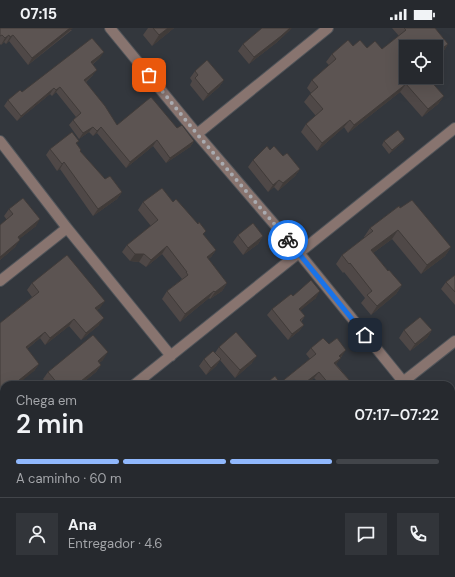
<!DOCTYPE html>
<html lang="pt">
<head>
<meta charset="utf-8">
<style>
  :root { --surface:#26292e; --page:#32353a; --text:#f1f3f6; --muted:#a4a6aa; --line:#42454a; --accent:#90b8fd }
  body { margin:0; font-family:"DM Sans",sans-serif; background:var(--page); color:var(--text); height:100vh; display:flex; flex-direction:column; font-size:15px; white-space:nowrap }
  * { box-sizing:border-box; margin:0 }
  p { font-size:13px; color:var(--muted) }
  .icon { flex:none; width:22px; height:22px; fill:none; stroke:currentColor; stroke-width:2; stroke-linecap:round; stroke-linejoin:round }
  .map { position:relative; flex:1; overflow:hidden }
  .sheet { position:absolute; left:0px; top:353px; width:455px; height:196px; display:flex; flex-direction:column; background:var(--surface); border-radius:12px 12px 0 0; box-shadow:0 4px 16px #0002,0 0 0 1px var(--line) }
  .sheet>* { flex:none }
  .fabs { position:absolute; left:399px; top:12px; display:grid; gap:8px }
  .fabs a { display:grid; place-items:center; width:44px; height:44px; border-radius:0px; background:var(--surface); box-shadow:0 4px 16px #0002,0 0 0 1px var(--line); font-size:20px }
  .pin { position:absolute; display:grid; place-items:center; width:34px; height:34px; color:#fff; margin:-17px; border-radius:8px; box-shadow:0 2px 6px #0006 }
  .courier { position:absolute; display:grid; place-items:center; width:40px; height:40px; margin:-20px; border:3px solid #1a73e8; border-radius:50%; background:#fff; color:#222; box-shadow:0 1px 5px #0007 }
  .head em { font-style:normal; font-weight:600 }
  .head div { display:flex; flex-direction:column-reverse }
  .head { display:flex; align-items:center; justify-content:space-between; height:68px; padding:0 16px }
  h1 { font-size:26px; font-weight:600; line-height:30px }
  .bar { display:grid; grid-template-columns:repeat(4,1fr); gap:6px 4px; align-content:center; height:48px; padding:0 16px }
  .bar i { height:5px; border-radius:3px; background:var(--line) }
  .bar .on { background:var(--accent) }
  .bar p { grid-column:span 4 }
  .line { display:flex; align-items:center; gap:10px; padding:0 16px; border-top:1px solid var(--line) }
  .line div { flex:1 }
  .round { display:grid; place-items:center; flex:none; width:42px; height:42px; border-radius:0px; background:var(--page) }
  .status { display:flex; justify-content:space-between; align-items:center; height:28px; padding:0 20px; background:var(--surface); direction:ltr }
  .status svg { height:11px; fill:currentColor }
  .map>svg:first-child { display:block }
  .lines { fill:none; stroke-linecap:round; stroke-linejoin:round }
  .minor-casing { stroke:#505459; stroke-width:12 }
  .minor { stroke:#88746f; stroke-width:10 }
  .wall { fill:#4f4847 }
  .shaded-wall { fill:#403b39 }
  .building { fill:#5c5452; stroke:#403b39 }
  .done { stroke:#a9abb0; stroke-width:4; stroke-dasharray:0 7.2 }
  .route { stroke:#1a73e8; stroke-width:5 }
</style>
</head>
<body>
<div class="status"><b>07:15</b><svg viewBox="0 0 49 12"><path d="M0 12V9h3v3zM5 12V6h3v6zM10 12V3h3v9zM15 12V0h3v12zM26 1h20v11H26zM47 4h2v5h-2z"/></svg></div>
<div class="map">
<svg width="455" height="549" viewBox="0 0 455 549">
  <rect width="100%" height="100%" fill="#33373d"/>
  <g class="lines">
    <defs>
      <path id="minor" d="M110,0L197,106L299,225L406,357
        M197,106L328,0
        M0,113L67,200L171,328
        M0,253L67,200
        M134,357L455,100
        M399,357L455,313
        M0,464L4,460
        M451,514L455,511
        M153,549L158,545
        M406,549L412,545"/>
    </defs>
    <use href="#minor" class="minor-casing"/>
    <use href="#minor" class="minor"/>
  </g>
  <path class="wall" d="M0,0L72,2L28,37L9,13L6,16L4,14L1,17L0,16Z
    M148,0H174L152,18L143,7Z
    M392,0H435L448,16L443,24L436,29V19L406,49L444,68L438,76L422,89L400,64L348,105L344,99L317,123L301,104L306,96L316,88L304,74L311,65L307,60L312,52L329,37L326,34L332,26L353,18L382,21L399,8Z
    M291,1L276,15L249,36L238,23L243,16Z
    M100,30L93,36V47L86,54L117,97L177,100L194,113L190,119L166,135L153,118L126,140L97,105L93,108L89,104L79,111L69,97L73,92L76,89L56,64L52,68L50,66L17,93L4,78L8,72L22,64Z
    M195,43L224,52L219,59L203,73L190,57L192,53L190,50Z
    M384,113L403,114L389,126L382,117Z
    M77,116L80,123L105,151L122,164L117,171L93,188L60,141L57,143L46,127L50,121Z
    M270,122L283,128L300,141L295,148L278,163L274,159L268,164L248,139L253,132Z
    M143,174H173L206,203L203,207L216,222L211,229L208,231L227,255L222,263L210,271L209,270L180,294L162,271L167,263L181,252L182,251L162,226L146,239L139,234L130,233L122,224L127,217L151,198L138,182Z
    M399,178L451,219L445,228L421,246L392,211L373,225L388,243L402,257L396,266L371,287L361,275L365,270L344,244L343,245L336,236L342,227L364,210V209L370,200Z
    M9,181L36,198L19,211L15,219L0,232V197L7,192L4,188Z
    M238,207L263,208L258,216L243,227L233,214Z
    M455,247V277L441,261L446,254Z
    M32,255L100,280L97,282L99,297L81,312L69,298L45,317L40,310L27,321L39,336L34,343L4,357V408L0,402V295L32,269L27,262Z
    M293,268L316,270L300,282L305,288L301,294L304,297L299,303L288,312L267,287L272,281Z
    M404,302H432L427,310L410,323L399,310Z
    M329,316L342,328L336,336L350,353L347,357H321L314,350L306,357H264L280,355L310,331L306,326L311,320Z
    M219,319L252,335L235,350L220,332L216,338L206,347L199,338L204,331L215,325Z
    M103,332L99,335L101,337L96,344L80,357H48L43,351L48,344Z
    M4,494V522L0,516V497Z
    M258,545H312L310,547L312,549H262Z"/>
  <path class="shaded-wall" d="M70,0H73L28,37L32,30Z
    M168,0H174L152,18L159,7Z
    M290,0H292L276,15L249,36L254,29Z
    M9,7L4,14L1,17L5,10Z
    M13,7L9,13L6,16L10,9Z
    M448,16L443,24L436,29V25Z
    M104,24L100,30L87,40L91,34Z
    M97,42L93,47L80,58L84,52Z
    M224,52L219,59L203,73L208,66Z
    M406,56L400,64L348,105L354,97Z
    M60,59L56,64L52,68L56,62Z
    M54,60L50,66L17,93L21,88Z
    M444,68L438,76L422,89L428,81Z
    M350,92L344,99L317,123L322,115Z
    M93,99L89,104L79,111L83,105Z
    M101,99L97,105L93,108L97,103Z
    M405,111L403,114L389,126L392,122Z
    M157,112L153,118L126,140L130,134Z
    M194,113L190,119L166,135L170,130Z
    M64,134L60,141L57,143L62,136Z
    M300,141L295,148L278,163L283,155Z
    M279,152L274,159L268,164L273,157Z
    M122,164L117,171L93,188L98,181Z
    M40,191L36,198L13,216L18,209Z
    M398,202L392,211L365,231L371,222Z
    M263,208L258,216L243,227L248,220Z
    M20,212L15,219L0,232V229Z
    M167,218L162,226L146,239L151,232Z
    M451,219L445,228L421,246L427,237Z
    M216,222L211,229L202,237L207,229Z
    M135,226H144L139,234L130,233Z
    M227,255L222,263L210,271L215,264Z
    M402,257L396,266L371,287L377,278Z
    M214,263L209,270L180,294L185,286Z
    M320,263L316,270L295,287L299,281Z
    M105,273L100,280L90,287L95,280Z
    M104,290L99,297L81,312L86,305Z
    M74,291L69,298L45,317L50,310Z
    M304,297L299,303L288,312L292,306Z
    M432,302L427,310L410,323L415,316Z
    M45,304L40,310L21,326L26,319Z
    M346,322L342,328L335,334L339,328Z
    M108,324L103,332L93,340L98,333Z
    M257,328L252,335L235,350L240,342Z
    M341,330L336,336L330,341L334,335Z
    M221,331L216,338L206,347L211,340Z
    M39,336L34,343L17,357H13Z
    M101,337L96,344L80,357H76Z
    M319,344L314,350L306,357H304L306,354Z
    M455,473V477L451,480V476Z"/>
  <path class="building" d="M0,0H70L32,30L13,7L10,9L9,7L5,10L2,7L0,8Z
    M153,0H168L159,7Z
    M262,0H290L281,8L254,29L243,16Z
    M404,0H435L448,16L436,25V19H406V49H427L444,68L428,81L406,56L354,97L350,92L322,115L306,96L323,81L310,66L318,59L312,52L336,31L332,26L348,12L353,18L360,12L367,20L375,13L382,21L406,2Z
    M92,10L104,24L91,34L97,42L84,52L105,78L117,97L151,69L177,100L182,97L194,113L170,130L157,112L130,134L101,99L97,103L93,99L83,105L73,92L81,85L60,59L56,62L54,60L21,88L8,72L20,62L22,64Z
    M207,32L224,52L208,66L195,50L198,47L195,43Z
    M398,102L405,111L392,122L384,113Z
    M72,104L79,113L76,115L81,122L80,123L105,151L110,148L122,164L98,181L64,134L62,136L50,121Z
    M267,118L270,122L274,118L283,128L287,125L300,141L283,155L279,152L273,157L253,132Z
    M162,160L173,174L176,171L198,196L199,194L206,203L203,206L216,222L207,229L227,255L215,264L214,263L185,286L167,263L188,247L186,244H187L167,218L151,232L144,226H135L127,217L158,192L143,174Z
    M23,170L40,191L18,209L20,212L0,229V197L13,186L9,181Z
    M412,172L451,219L427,237L398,202L371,222L388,243L389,242L402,257L377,278L367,267L372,263L350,235L349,236L342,227L373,203L370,200L399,178L400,180Z
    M253,195L263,208L248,220L238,207Z
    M67,227L105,273L95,280L104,290L86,305L74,291L50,310L45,304L26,319L39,336L13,357H4V394L0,389V295L39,264L32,255Z
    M455,247V264L446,254Z
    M311,252L320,263L299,281L305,288L300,292L304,297L292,306L272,281L291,266L293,268Z
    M420,289L432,302L415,316L404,302Z
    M236,304L257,328L240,342L219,319Z
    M93,307L108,324L98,333L101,337L76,357H59L48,344Z
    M323,310L329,316L337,310L346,322L339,328L341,330L334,335L350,353L345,357H330L319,344L306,354L305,353L299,357H264L275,348L280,355L316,326L311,320Z
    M213,323L221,331L211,340L204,331Z
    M451,413L455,418V473L451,476Z
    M4,494V506L0,501V497Z
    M455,544V549H449Z
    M8,545H26L28,547L30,545H65L68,549H4Z
    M203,545H229L231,549H198Z
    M270,545H309L312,549H270L272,547Z"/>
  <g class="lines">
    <path class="done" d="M149,47L197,106L288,212"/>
    <path class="route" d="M288,212L365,307"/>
  </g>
</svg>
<div class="fabs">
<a><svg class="icon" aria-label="locate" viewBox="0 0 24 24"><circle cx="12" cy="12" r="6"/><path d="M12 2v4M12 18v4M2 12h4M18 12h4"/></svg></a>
</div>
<div class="pin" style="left:149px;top:47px;background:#ea580c"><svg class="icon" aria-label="bag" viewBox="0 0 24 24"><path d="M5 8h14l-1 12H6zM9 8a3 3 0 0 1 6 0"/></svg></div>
<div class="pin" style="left:365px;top:307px;background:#1f2937"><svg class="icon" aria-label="home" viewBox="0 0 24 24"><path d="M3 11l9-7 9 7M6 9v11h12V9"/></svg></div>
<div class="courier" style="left:288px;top:212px"><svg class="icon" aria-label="bike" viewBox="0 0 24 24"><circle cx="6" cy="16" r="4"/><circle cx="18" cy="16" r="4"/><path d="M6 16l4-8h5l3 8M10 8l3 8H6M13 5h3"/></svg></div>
<section class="sheet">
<div class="head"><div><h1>2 min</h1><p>Chega em</p></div><em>07:17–07:22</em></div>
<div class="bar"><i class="on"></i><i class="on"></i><i class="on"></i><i></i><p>A caminho · 60 m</p></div>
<div class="line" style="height:72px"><a class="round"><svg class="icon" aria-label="person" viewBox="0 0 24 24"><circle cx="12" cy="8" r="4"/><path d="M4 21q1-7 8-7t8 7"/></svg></a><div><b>Ana</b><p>Entregador · 4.6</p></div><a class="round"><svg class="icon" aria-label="chat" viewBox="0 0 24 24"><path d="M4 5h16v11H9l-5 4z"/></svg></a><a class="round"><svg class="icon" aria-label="phone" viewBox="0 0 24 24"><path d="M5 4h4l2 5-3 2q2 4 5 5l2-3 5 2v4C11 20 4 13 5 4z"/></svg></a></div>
</section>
</div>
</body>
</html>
